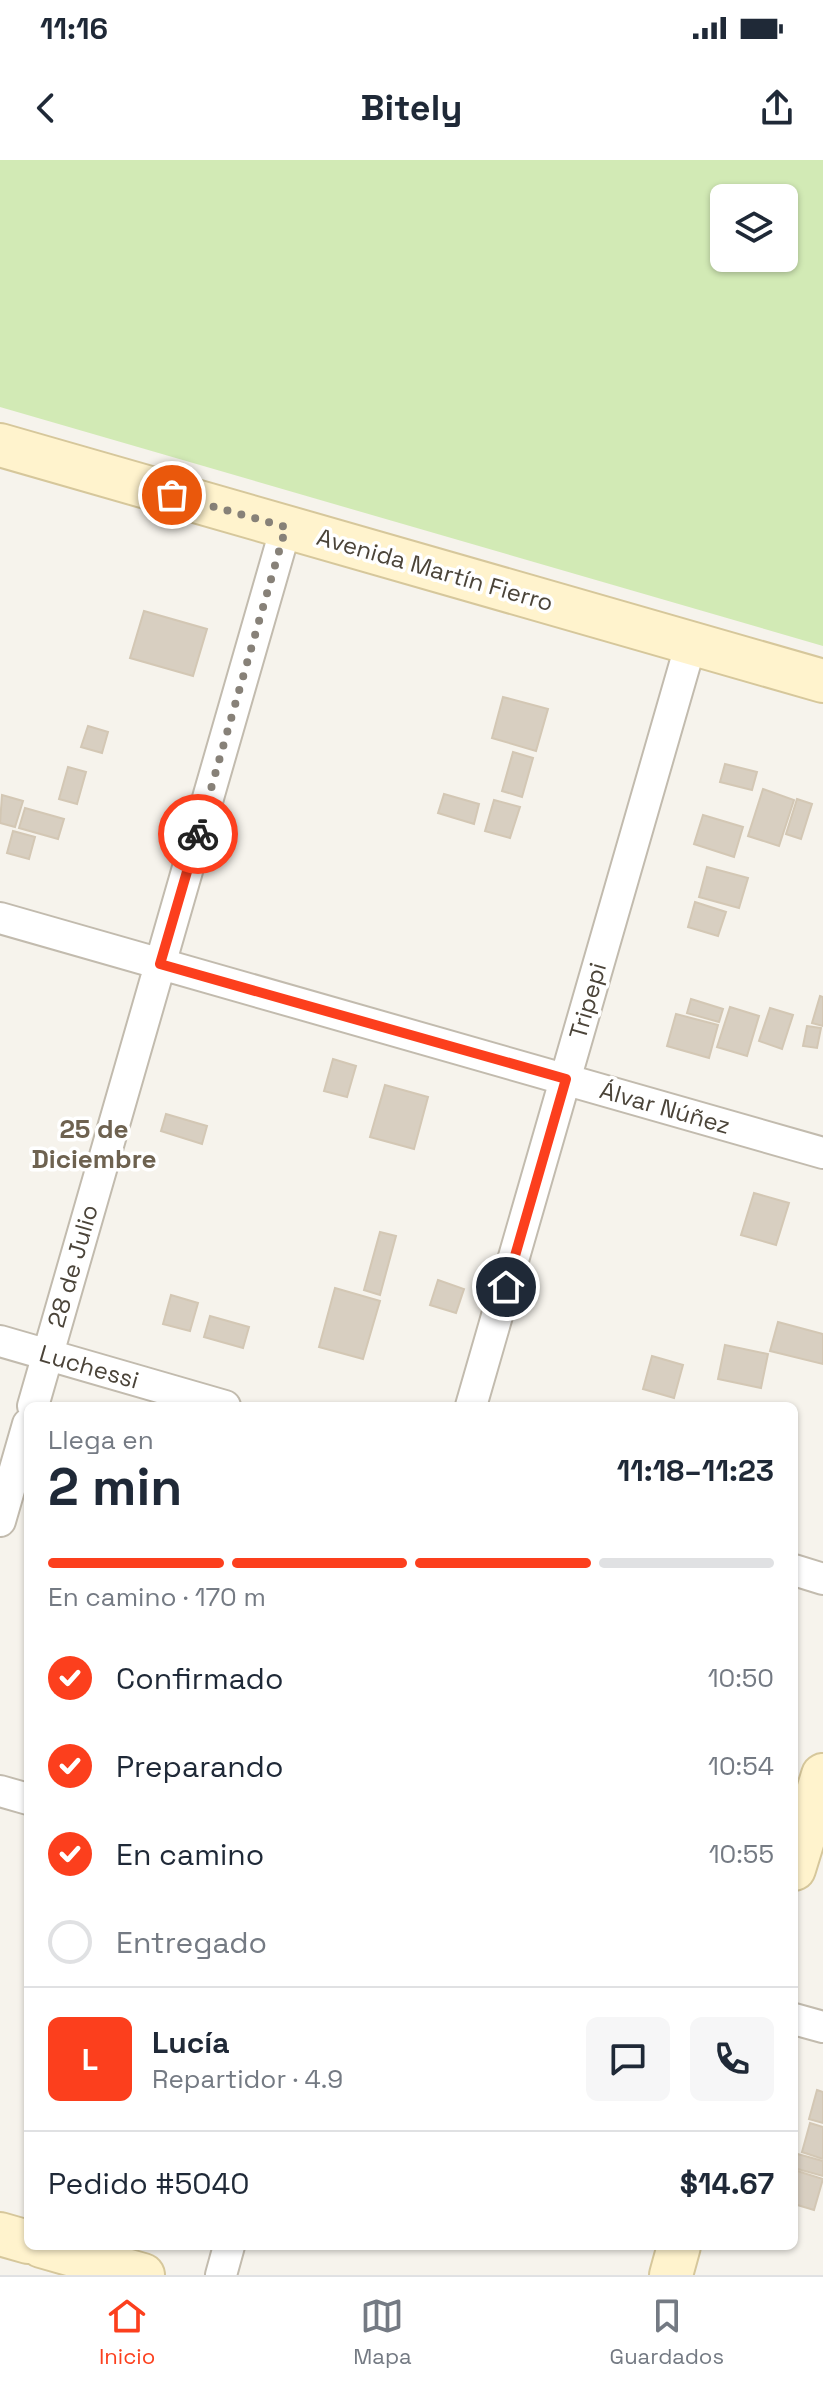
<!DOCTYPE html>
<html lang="es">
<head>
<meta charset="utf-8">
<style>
  :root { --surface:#fff; --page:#f6f6f7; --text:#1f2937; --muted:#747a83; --line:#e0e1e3; --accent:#fc3f1d }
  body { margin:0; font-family:"Space Grotesk",sans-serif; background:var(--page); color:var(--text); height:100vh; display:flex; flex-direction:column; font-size:30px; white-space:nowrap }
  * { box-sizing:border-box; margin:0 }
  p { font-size:26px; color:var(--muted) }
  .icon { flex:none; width:44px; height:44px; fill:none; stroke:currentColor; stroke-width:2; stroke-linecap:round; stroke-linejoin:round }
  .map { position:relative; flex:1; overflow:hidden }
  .side { position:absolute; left:24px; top:1242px; width:774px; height:848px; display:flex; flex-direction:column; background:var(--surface); border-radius:12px; box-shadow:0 2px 6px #0004 }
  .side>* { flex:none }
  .buttons { position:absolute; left:710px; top:24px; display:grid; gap:16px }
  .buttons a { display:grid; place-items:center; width:88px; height:88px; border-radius:12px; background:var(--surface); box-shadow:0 2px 6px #0004; font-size:40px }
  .pin { position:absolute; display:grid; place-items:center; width:68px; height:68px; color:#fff; margin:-34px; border:4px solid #fff; border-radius:50%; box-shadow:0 2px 8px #0007 }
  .courier { position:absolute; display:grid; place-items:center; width:80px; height:80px; margin:-40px; border:6px solid #fc3f1d; border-radius:50%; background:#fff; color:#222; box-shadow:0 2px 10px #0007 }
  .headline em { font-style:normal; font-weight:800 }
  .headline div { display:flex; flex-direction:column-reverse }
  .headline { display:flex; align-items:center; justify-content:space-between; height:136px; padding:0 24px }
  h1 { font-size:52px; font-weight:800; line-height:60px }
  .bar { display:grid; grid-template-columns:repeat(4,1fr); gap:12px 8px; align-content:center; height:96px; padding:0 24px }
  .bar i { height:10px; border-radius:6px; background:var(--line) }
  .bar .current { background:var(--accent) }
  .bar p { grid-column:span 4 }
  .line { display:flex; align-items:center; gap:20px; padding:0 24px; border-top:2px solid var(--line) }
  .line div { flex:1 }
  .round { display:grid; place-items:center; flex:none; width:84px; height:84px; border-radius:12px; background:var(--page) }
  ol { padding:0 24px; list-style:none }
  li { display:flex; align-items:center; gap:24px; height:88px }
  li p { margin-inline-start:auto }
  li .icon { padding:8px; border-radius:50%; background:var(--accent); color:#fff; stroke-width:4 }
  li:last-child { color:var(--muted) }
  li i { width:44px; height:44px; border:4px solid var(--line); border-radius:50% }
  .status { display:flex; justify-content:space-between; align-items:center; height:56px; padding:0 40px; background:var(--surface); direction:ltr }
  .status svg { height:22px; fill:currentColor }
  header { display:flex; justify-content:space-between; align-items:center; height:104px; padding:0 24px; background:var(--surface); font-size:36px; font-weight:800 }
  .dock { display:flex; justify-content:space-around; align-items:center; height:112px; border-top:2px solid var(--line); background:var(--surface); font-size:22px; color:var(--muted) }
  .dock a { display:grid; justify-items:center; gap:4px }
  .dock .current { color:var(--accent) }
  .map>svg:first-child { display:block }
  .green { fill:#d2eab5; fill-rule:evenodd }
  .building { fill:#d8cfc1; stroke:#d3c7b4; stroke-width:2 }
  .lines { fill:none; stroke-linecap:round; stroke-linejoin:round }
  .street-casing { stroke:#c2bbae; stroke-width:34 }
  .secondary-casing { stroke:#d6c79b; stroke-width:46 }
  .street { stroke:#fff; stroke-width:30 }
  .secondary { stroke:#fff3cd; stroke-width:42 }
  .done { stroke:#878178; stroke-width:8; stroke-dasharray:0 14.4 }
  .route { stroke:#fc3f1d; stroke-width:10 }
  .labels { text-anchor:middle; stroke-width:7; stroke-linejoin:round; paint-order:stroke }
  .street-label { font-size:24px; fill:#4b4439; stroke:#fff }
  .neighbourhood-label { font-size:26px; font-weight:bold; fill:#6e6250; stroke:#fff }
</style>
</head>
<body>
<div class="status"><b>11:16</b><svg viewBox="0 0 49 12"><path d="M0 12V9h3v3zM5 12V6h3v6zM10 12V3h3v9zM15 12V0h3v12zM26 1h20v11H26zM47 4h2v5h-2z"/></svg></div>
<header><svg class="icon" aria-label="back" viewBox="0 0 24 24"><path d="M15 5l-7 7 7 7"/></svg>Bitely<svg class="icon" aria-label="share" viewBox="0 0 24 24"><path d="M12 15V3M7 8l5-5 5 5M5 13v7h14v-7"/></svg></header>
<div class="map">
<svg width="823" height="2115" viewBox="0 0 823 2115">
  <rect width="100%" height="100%" fill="#f6f3ec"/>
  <path class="green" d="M0,0H823V486L0,247ZM724,38H784V98H724Z"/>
  <path class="building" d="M144,451L207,469L193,516L130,498Z
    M503,537L548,549L536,591L492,578Z
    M88,566L108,572L102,593L81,587Z
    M513,592L533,598L522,637L502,631Z
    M725,604L757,612L752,630L720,622Z
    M68,607L86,612L77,644L59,639Z
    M763,629L794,640L779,686L748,676Z
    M444,634L479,644L474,664L438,653Z
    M2,635L23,641L15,667L0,663Z
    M797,639L812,644L801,679L786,674Z
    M494,640L520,647L510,678L485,671Z
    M25,648L64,659L58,679L19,668Z
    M703,655L743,667L734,697L694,684Z
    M13,671L35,677L29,699L7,693Z
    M707,707L748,718L739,748L699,737Z
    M695,742L726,752L718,776L688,767Z
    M820,836L823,837V866L812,863Z
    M691,839L723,849L719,862L687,853Z
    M730,847L759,856L747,896L717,887Z
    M770,848L793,855L782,889L759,881Z
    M676,854L718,865L709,898L667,886Z
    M807,866L821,868L817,888L803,886Z
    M333,899L356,906L347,937L324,931Z
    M385,925L428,937L414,989L370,977Z
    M166,954L207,966L202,984L161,971Z
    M754,1033L789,1043L776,1085L741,1075Z
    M380,1072L396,1076L380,1135L364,1130Z
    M438,1120L464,1129L456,1153L430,1145Z
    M335,1128L380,1141L363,1199L319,1187Z
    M171,1135L198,1143L190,1171L163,1164Z
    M210,1156L249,1167L243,1188L204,1177Z
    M778,1162L823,1174V1204L770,1191Z
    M725,1185L768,1194L761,1228L718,1219Z
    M652,1196L683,1205L674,1238L643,1229Z
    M817,1930L823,1932V1963L809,1959Z
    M810,1963L823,1967V1999L802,1992Z
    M794,1993L823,2001V2016L794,2008Z
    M794,2010L823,2019L814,2050L794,2044Z"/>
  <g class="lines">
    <defs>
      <path id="street" d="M0,758L823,993
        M0,1181L225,1246
        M33,1246L286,367
        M471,1246L691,483
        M0,1361L28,1264
        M794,1410L823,1419
        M0,1631L28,1639
        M794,1859L823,1867
        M221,2115L229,2086"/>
      <path id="secondary" d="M0,285L823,521
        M794,1709L823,1615
        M0,2074L28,2082
        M41,2086L143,2115
        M671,2115L679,2086"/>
    </defs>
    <use href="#street" class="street-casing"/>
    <use href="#secondary" class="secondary-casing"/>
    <use href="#street" class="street"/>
    <use href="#secondary" class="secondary"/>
  </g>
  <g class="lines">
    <path class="done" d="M172,335L286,367L198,674"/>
    <path class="route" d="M198,674L160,804L566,919L506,1127"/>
  </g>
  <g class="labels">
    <g class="street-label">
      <text transform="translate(435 410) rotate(16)" y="8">Avenida Martín Fierro</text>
      <text transform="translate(588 841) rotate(-74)" y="8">Tripepi</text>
      <text transform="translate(665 948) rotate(16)" y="8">Álvar Núñez</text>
      <text transform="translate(73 1106) rotate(-74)" y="8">28 de Julio</text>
      <text transform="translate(89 1207) rotate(16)" y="8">Luchessi</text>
    </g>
    <g class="neighbourhood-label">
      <text x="94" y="978">25 de<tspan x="94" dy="30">Diciembre</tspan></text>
    </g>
  </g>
</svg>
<div class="buttons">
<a><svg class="icon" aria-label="layers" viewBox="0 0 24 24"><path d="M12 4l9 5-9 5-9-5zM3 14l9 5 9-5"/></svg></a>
</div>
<div class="pin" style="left:172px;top:335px;background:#ea580c"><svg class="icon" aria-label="bag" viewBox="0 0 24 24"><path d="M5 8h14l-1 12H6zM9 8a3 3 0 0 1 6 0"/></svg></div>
<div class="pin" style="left:506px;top:1127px;background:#1f2937"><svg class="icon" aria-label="home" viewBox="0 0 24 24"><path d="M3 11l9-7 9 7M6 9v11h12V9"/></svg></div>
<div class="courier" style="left:198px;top:674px"><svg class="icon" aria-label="bike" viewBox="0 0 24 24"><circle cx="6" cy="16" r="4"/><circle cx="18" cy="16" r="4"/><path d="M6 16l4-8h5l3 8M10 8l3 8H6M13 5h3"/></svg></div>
<section class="side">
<div class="headline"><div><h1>2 min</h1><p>Llega en</p></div><em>11:18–11:23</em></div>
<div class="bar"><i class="current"></i><i class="current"></i><i class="current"></i><i></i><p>En camino · 170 m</p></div>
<ol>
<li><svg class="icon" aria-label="check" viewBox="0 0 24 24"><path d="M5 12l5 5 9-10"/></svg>Confirmado<p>10:50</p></li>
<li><svg class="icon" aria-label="check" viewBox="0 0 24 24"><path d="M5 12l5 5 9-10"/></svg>Preparando<p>10:54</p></li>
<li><svg class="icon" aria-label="check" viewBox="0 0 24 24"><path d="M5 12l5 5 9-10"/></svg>En camino<p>10:55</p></li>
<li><i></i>Entregado</li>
</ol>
<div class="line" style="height:144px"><b class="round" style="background:var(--accent);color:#fff">L</b><div><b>Lucía</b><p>Repartidor · 4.9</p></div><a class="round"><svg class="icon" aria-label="chat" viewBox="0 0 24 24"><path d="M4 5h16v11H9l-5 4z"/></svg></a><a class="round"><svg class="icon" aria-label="phone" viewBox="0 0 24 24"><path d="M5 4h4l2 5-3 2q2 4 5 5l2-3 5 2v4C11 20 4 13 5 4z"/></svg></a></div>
<div class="line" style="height:104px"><div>Pedido #5040</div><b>$14.67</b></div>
</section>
</div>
<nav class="dock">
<a class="current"><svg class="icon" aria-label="home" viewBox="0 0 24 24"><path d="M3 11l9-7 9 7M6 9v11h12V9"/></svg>Inicio</a>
<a><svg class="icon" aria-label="map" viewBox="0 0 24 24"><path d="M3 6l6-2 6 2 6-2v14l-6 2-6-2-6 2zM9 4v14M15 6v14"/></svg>Mapa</a>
<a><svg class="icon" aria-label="saved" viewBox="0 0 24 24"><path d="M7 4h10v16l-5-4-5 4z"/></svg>Guardados</a>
</nav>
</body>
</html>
